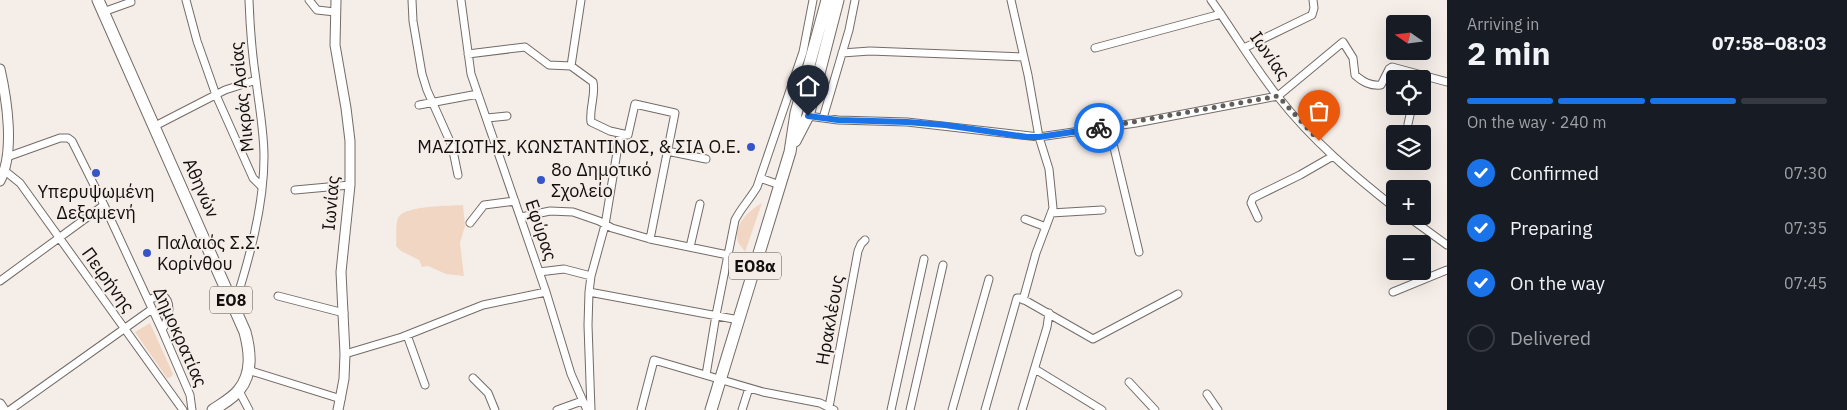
<!DOCTYPE html>
<html lang="en">
<head>
<meta charset="utf-8">
<style>
  :root { --surface:#171b24; --page:#242831; --text:#f1f3f6; --muted:#9ea1a6; --line:#363941; --accent:#1a73e8 }
  body { margin:0; font-family:"IBM Plex Sans",sans-serif; background:var(--page); color:var(--text); height:100vh; display:flex; flex-direction:column; font-size:19px; white-space:nowrap }
  * { box-sizing:border-box; margin:0 }
  p { font-size:16px; color:var(--muted) }
  .icon { flex:none; width:28px; height:28px; fill:none; stroke:currentColor; stroke-width:2; stroke-linecap:round; stroke-linejoin:round }
  .map { position:relative; flex:1; overflow:hidden }
  .sheet { display:flex; flex-direction:column; background:var(--surface); width:400px }
  .sheet>* { flex:none }
  .needle { width:32px; rotate:284deg }
  .fabs { position:absolute; left:1386px; top:15px; display:grid; gap:10px }
  .fabs a { display:grid; place-items:center; width:45px; height:45px; border-radius:5px; background:var(--surface); box-shadow:0 5px 20px #0002; font-size:25px }
  .pin { position:absolute; display:grid; place-items:center; width:42px; height:42px; color:#fff; margin:-51px -21px; border-radius:50% 50% 50% 0; rotate:-45deg; box-shadow:0 0 5px #0007 }
  .pin .icon { rotate:45deg }
  .courier { position:absolute; display:grid; place-items:center; width:50px; height:50px; margin:-25px; border:4px solid #1a73e8; border-radius:50%; background:#fff; color:#222; box-shadow:0 1px 6px #0007 }
  .headline em { font-style:normal; font-weight:700 }
  .headline div { display:flex; flex-direction:column-reverse }
  .headline { display:flex; align-items:center; justify-content:space-between; height:85px; padding:0 20px }
  h1 { font-size:32px; font-weight:700; line-height:38px }
  .bar { display:grid; grid-template-columns:repeat(4,1fr); gap:8px 5px; align-content:center; height:60px; padding:0 20px }
  .bar i { height:6px; border-radius:4px; background:var(--line) }
  .bar .on { background:var(--accent) }
  .bar p { grid-column:span 4 }
  ol { padding:0 20px; list-style:none }
  li { display:flex; align-items:center; gap:15px; height:55px }
  li p { margin-inline-start:auto }
  li .icon { padding:5px; border-radius:50%; background:var(--accent); color:#fff; stroke-width:4 }
  li:last-child { color:var(--muted) }
  li i { width:28px; height:28px; border:2px solid var(--line); border-radius:50% }
  main { display:flex; flex:1; min-height:0 }
  .map>svg:first-child { display:block }
  .green { fill:#f1d6c4 }
  .lines { fill:none; stroke-linecap:round; stroke-linejoin:round }
  .minor-casing { stroke:#736c68; stroke-width:9 }
  .tertiary-casing { stroke:#736c68; stroke-width:11 }
  .primary-casing { stroke:#736c68; stroke-width:13 }
  .trunk-casing { stroke:#736c68; stroke-width:13 }
  .minor { stroke:#fff; stroke-width:7 }
  .tertiary { stroke:#fff; stroke-width:9 }
  .primary { stroke:#fff; stroke-width:11 }
  .trunk { stroke:#fff; stroke-width:11 }
  .done { stroke:#615d5a; stroke-width:5; stroke-dasharray:0 9 }
  .route { stroke:#1a73e8; stroke-width:6 }
  .poi-dot { fill:#3655c6; stroke:#f5ede8; stroke-width:2 }
  .labels { text-anchor:middle; stroke-width:4; stroke-linejoin:round; paint-order:stroke }
  .shield { fill:#f5ede8; stroke:#56524f; stroke-width:1 }
  .shield-label { font-size:16px; font-weight:bold; fill:#120f0e }
  .street-label { font-size:18px; fill:#120f0e; stroke:#f5ede8 }
  .poi-label { font-size:18px; fill:#120f0e; stroke:#f5ede8; text-anchor:start }
</style>
</head>
<body>
<main>
<div class="map">
<svg width="1447" height="410" viewBox="0 0 1447 410">
  <rect width="100%" height="100%" fill="#f5ede8"/>
  <path class="green" d="M762,203L745,252C743,249 740,245 738,242C733,225 749,210 762,203Z
    M463,205L465,226L460,243L464,276L446,274L428,266L422,267L419,260L401,251L396,246C397,238 395,225 398,218C404,205 450,206 463,205Z
    M150,323L173,374L171,377L167,378L135,332Z"/>
  <g class="lines">
    <defs>
      <path id="minor" d="M186,0L197,41L216,95L253,178L261,186
        M309,0L317,10L335,12
        M412,0L413,21L422,74L427,90L452,146L458,175
        M461,0L471,74L546,292L571,374L587,410
        M1011,0L1028,75L1039,137L1049,169L1053,208L1036,253L1023,300
        M1211,0C1234,32 1254,67 1279,98C1312,140 1353,175 1395,208
        M103,12L131,2
        M1095,48L1221,14
        M1244,48L1312,15L1314,8L1313,0
        M842,53L870,51L1024,57
        M468,54L525,47L549,65L571,66L593,82C596,95 589,108 591,122L610,131L628,135L635,104L675,113L650,239
        M571,66L581,0
        M419,105L478,94
        M808,116L838,120L907,122L1039,137L1136,123L1278,96L1343,42L1353,58L1355,75C1363,82 1370,86 1381,85L1389,69L1392,67L1447,82
        M487,118L507,116
        M823,118L849,30L855,0
        M1408,124L1412,106
        M155,126L225,90L256,80
        M1109,127L1139,252
        M667,151L706,159
        M7,157L60,138H68L72,141L104,205L162,330L190,395L192,410
        M5,171L20,183L183,410
        M760,178L780,185
        M295,190L350,185
        M1051,213L1102,210
        M1407,216L1447,245
        M521,217L550,211L573,212L599,221L612,228L650,239L757,261
        M1258,218L1251,203L1253,198L1300,175L1333,156
        M1025,219L1046,227
        M470,223L484,205L515,201
        M690,247L700,204
        M539,272L564,269L591,276
        M0,281L104,205
        M589,292L739,320
        M1393,292L1447,270
        M278,296L344,313
        M148,300L162,295C174,303 168,320 162,330
        M234,307C249,260 264,206 264,157C264,131 259,106 256,80C252,54 250,27 249,0
        M407,335L425,385
        M345,354L402,337L483,305L546,292
        M1035,369L1102,410
        M248,370L341,399
        M706,375L716,315L735,220C741,208 750,199 757,187L803,52L813,0
        M473,378L488,393L495,410
        M1129,382L1155,410
        M239,391L249,410
        M1207,394L1218,410
        M829,407L858,251L861,244L865,240
        M10,410L152,309
        M557,410L582,401
        M591,410L588,325L589,292L591,276L605,225L620,134
        M641,410L654,360L763,392L820,403L834,410
        M742,410L749,388
        M891,410L924,259
        M910,410L943,265
        M952,410L989,279
        M985,410L1017,298H1021L1093,339L1178,294
        M1022,410L1047,327L1049,313"/>
      <path id="tertiary" d="M336,0L335,45L346,108L350,141V185L341,272L345,354L344,379L338,410
        M0,69C7,100 15,152 0,181
        M0,404L4,410"/>
      <path id="primary" d="M98,0L245,332C250,351 253,373 239,390C233,398 222,404 213,410"/>
      <path id="trunk" d="M795,141L808,116L838,0
        M711,410L790,152L796,113L827,0"/>
    </defs>
    <use href="#minor" class="minor-casing"/>
    <use href="#tertiary" class="tertiary-casing"/>
    <use href="#primary" class="primary-casing"/>
    <use href="#trunk" class="trunk-casing"/>
    <use href="#minor" class="minor"/>
    <use href="#tertiary" class="tertiary"/>
    <use href="#primary" class="primary"/>
    <use href="#trunk" class="trunk"/>
  </g>
  <g class="lines">
    <path class="done" d="M1099,128L1278,96L1319,141"/>
    <path class="route" d="M808,116L838,120L907,122L945,125L1027,137H1039L1099,128"/>
  </g>
  <g class="poi-dot">
    <circle cx="751" cy="147" r="5"/>
    <circle cx="96" cy="173" r="5"/>
    <circle cx="541" cy="180" r="5"/>
    <circle cx="147" cy="253" r="5"/>
  </g>
  <g class="labels">
    <g class="shield">
      <rect x="729" y="252.5" width="52" height="27" rx="4"/>
      <rect x="210" y="286.5" width="42" height="27" rx="4"/>
    </g>
    <g class="shield-label">
      <text x="755" y="272">ΕΟ8α</text>
      <text x="231" y="306">ΕΟ8</text>
    </g>
    <g class="street-label">
      <text transform="translate(1270 56) rotate(55)" y="6">Ιωνίας</text>
      <text transform="translate(242 97) rotate(-96)" y="6">Μικράς Ασίας</text>
      <text transform="translate(201 188) rotate(66)" y="6">Αθηνών</text>
      <text transform="translate(331 203) rotate(-85)" y="6">Ιωνίας</text>
      <text transform="translate(541 230) rotate(71)" y="6">Εφύρας</text>
      <text transform="translate(108 280) rotate(54)" y="6">Πειρήνης</text>
      <text transform="translate(830 320) rotate(-80)" y="6">Ηρακλέους</text>
      <text transform="translate(180 337) rotate(66)" y="6">Δημοκρατίας</text>
    </g>
    <g class="poi-label">
      <text x="741" y="153" text-anchor="end">ΜΑΖΙΩΤΗΣ, ΚΩΝΣΤΑΝΤΙΝΟΣ, &amp; ΣΙΑ Ο.Ε.</text>
      <text x="551" y="176">8ο Δημοτικό<tspan x="551" dy="21">Σχολείο</tspan></text>
      <text x="96" y="198" text-anchor="middle">Υπερυψωμένη<tspan x="96" dy="21">Δεξαμενή</tspan></text>
      <text x="157" y="249">Παλαιός Σ.Σ.<tspan x="157" dy="21">Κορίνθου</tspan></text>
    </g>
  </g>
</svg>
<div class="fabs">
<a><svg class="needle" viewBox="-14 -14 28 28"><path d="M0-13l5 13h-10z" fill="#e53935"/><path d="M0 13l5-13h-10z" fill="#9ea1a6"/></svg></a>
<a><svg class="icon" aria-label="locate" viewBox="0 0 24 24"><circle cx="12" cy="12" r="6"/><path d="M12 2v4M12 18v4M2 12h4M18 12h4"/></svg></a>
<a><svg class="icon" aria-label="layers" viewBox="0 0 24 24"><path d="M12 4l9 5-9 5-9-5zM3 14l9 5 9-5"/></svg></a>
<a>+</a>
<a>−</a>
</div>
<div class="pin" style="left:1319px;top:141px;background:#ea580c"><svg class="icon" aria-label="bag" viewBox="0 0 24 24"><path d="M5 8h14l-1 12H6zM9 8a3 3 0 0 1 6 0"/></svg></div>
<div class="pin" style="left:808px;top:116px;background:#1f2937"><svg class="icon" aria-label="home" viewBox="0 0 24 24"><path d="M3 11l9-7 9 7M6 9v11h12V9"/></svg></div>
<div class="courier" style="left:1099px;top:128px"><svg class="icon" aria-label="bike" viewBox="0 0 24 24"><circle cx="6" cy="16" r="4"/><circle cx="18" cy="16" r="4"/><path d="M6 16l4-8h5l3 8M10 8l3 8H6M13 5h3"/></svg></div>
</div>
<section class="sheet">
<div class="headline"><div><h1>2 min</h1><p>Arriving in</p></div><em>07:58–08:03</em></div>
<div class="bar"><i class="on"></i><i class="on"></i><i class="on"></i><i></i><p>On the way · 240 m</p></div>
<ol>
<li><svg class="icon" aria-label="check" viewBox="0 0 24 24"><path d="M5 12l5 5 9-10"/></svg>Confirmed<p>07:30</p></li>
<li><svg class="icon" aria-label="check" viewBox="0 0 24 24"><path d="M5 12l5 5 9-10"/></svg>Preparing<p>07:35</p></li>
<li><svg class="icon" aria-label="check" viewBox="0 0 24 24"><path d="M5 12l5 5 9-10"/></svg>On the way<p>07:45</p></li>
<li><i></i>Delivered</li>
</ol>
</section>
</main>
</body>
</html>
